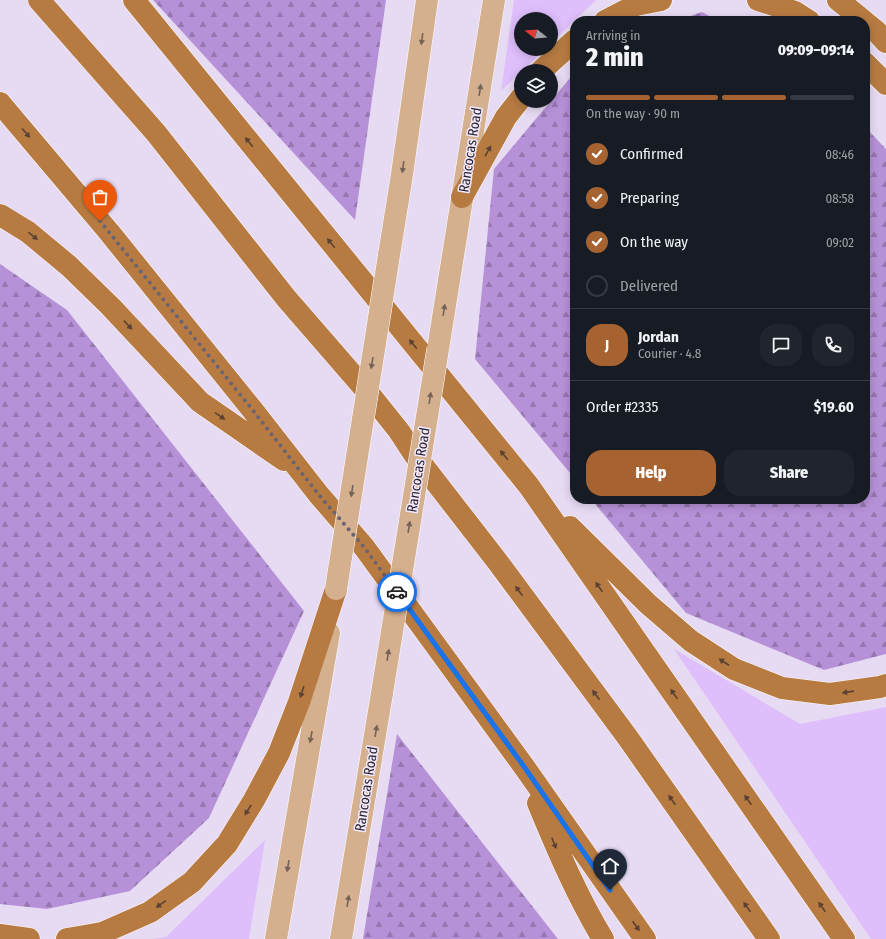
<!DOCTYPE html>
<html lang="en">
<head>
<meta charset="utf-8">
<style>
  :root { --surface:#171b24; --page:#20242c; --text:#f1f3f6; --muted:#9ea1a6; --line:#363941; --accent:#a66331 }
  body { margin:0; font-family:"Fira Sans Condensed",sans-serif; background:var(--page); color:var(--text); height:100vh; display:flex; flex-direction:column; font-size:15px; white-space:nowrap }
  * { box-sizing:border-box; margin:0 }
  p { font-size:13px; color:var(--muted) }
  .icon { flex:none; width:22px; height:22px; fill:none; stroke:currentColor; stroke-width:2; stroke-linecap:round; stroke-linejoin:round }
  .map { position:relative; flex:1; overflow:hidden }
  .sheet { position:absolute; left:570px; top:16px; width:300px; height:488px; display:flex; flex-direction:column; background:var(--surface); border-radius:16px; box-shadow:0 2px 10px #0003 }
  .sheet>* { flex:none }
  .needle { width:26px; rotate:287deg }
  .buttons { position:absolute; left:514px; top:12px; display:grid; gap:8px }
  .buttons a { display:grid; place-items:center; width:44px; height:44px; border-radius:50%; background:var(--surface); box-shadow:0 2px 10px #0003; font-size:20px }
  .pin { position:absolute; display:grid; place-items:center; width:34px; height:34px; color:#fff; margin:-41px -17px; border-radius:50% 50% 50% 0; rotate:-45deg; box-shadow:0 0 4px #0007 }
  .pin .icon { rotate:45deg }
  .courier { position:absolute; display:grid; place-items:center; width:40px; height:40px; margin:-20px; border:3px solid #1a73e8; border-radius:50%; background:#fff; color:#222; box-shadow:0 1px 5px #0007 }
  .headline em { font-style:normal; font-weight:800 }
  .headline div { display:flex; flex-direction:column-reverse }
  .headline { display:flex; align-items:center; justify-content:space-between; height:68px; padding:0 16px }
  h1 { font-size:26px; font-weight:800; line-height:30px }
  .bar { display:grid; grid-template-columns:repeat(4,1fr); gap:6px 4px; align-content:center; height:48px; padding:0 16px }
  .bar i { height:5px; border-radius:3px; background:var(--line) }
  .bar .selected { background:var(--accent) }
  .bar p { grid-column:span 4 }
  .line { display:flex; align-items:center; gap:10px; padding:0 16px; border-top:1px solid var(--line) }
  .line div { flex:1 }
  .round { display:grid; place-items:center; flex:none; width:42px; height:42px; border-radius:16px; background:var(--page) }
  ol { padding:0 16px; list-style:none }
  li { display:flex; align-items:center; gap:12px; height:44px }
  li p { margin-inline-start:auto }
  li .icon { padding:4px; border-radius:50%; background:var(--accent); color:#fff; stroke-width:4 }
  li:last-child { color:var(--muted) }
  li i { width:22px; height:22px; border:2px solid var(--line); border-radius:50% }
  .action { display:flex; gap:8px; margin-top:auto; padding:8px 16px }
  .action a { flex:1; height:46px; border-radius:16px; background:var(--accent); color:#fff; font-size:16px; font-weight:800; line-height:46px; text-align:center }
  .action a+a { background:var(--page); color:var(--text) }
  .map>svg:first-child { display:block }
  .green { fill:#debefb }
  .forest { fill:url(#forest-firs) }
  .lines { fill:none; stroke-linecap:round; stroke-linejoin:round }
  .primary-casing { stroke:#fff; stroke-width:23 }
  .highway-casing { stroke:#fff; stroke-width:23 }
  .primary { stroke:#d4b08e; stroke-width:22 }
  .highway { stroke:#b77b42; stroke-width:22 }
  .primary-bridge-casing { stroke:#fff; stroke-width:23; stroke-linecap:butt }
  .primary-bridge { stroke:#d4b08e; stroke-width:22 }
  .oneway { fill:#756258 }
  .oneway2 { fill:#594234 }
  .done { stroke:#6a6372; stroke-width:4; stroke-dasharray:0 7.2 }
  .route { stroke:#1a73e8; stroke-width:5 }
  .labels { text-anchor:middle; stroke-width:3; stroke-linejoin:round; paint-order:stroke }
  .street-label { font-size:14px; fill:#27232c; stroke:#f3e9fd }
</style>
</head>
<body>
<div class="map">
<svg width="886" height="939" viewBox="0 0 886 939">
  <defs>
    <pattern id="forest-firs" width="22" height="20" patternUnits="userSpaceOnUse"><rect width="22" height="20" fill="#b791d8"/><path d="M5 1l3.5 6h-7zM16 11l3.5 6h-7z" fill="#9576af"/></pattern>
  </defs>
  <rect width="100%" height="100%" fill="#e7dbf4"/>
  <path class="green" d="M514,0H596L551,43V19H521V49H545L501,91Z
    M674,649L800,724L886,707V939H871Z
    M265,840L249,939H152L166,937Z"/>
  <path class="forest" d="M153,0H386L355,220Z
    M702,12L719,21H676Z
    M575,72V479L475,359L494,169Z
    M865,127L886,149V654L824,670L686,613L591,499H865Z
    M0,264L67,310L304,611L209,818L130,891L47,909L0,904Z
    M397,734L558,939H363Z"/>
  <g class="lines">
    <defs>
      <path id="primary" d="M389,255L401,181L427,0
        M438,349L494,0
        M276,939L329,633
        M341,939L382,693"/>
      <path id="highway" d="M39,0L156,133L286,298L371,396L399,431L414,454L497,561L628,738L769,939
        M134,0L529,486L844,939
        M758,0L795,12L809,21
        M838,0L864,21
        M605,21L636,5L661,0
        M865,22L876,31L886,42
        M865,63L886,84
        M541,71L575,40
        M0,103L109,232L251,408L319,495L364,547L525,768L645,939
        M462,197L506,117L521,98
        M0,215L28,232L69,266L111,307L200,402L284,460
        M570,527L648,604L691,641L734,669L782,688L830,694L880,687L886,685
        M538,803C557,849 577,896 603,939
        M0,935L29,939
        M67,939L102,933L150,912L192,882L227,844L254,800L279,753L299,702L336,589"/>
    </defs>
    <use href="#primary" class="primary-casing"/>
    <use href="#highway" class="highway-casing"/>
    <use href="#primary" class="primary"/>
    <use href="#highway" class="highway"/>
    <defs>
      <path id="primary-bridge" d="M336,589L389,255
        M382,693L438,349"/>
    </defs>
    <use href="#primary-bridge" class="primary-bridge-casing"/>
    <use href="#primary-bridge" class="primary-bridge"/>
  </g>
  <defs><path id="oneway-solid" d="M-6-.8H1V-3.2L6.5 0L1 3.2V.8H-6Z"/></defs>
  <g class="oneway">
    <use href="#oneway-solid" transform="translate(422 39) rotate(98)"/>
    <use href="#oneway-solid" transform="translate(480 90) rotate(-81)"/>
    <use href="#oneway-solid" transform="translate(403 167) rotate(98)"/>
    <use href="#oneway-solid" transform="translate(444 310) rotate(-81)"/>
    <use href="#oneway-solid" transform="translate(372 363) rotate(99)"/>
    <use href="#oneway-solid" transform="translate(430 398) rotate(-81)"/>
    <use href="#oneway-solid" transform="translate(352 491) rotate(99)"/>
    <use href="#oneway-solid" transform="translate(409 527) rotate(-81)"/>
    <use href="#oneway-solid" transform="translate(388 655) rotate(-81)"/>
    <use href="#oneway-solid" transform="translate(376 731) rotate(-81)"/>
    <use href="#oneway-solid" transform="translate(311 737) rotate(100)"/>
    <use href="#oneway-solid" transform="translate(288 866) rotate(100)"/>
    <use href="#oneway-solid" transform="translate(348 901) rotate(-81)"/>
  </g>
  <g class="oneway2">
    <use href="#oneway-solid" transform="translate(26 133) rotate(49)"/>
    <use href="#oneway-solid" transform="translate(249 142) rotate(-129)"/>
    <use href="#oneway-solid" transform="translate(488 151) rotate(-61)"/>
    <use href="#oneway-solid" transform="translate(33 236) rotate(39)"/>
    <use href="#oneway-solid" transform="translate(331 243) rotate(-129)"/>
    <use href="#oneway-solid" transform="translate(128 325) rotate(47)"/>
    <use href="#oneway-solid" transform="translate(413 344) rotate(-129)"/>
    <use href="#oneway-solid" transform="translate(220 416) rotate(34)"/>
    <use href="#oneway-solid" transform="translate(504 455) rotate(-129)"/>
    <use href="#oneway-solid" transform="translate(599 587) rotate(-125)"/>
    <use href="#oneway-solid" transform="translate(519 591) rotate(-126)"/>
    <use href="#oneway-solid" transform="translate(724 662) rotate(-147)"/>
    <use href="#oneway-solid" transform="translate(302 692) rotate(108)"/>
    <use href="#oneway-solid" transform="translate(848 692) rotate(172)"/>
    <use href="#oneway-solid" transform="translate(674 694) rotate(-125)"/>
    <use href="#oneway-solid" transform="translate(596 695) rotate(-127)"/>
    <use href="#oneway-solid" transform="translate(672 800) rotate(-125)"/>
    <use href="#oneway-solid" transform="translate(748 800) rotate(-125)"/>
    <use href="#oneway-solid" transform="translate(248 810) rotate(122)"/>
    <use href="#oneway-solid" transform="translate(554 843) rotate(68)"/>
    <use href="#oneway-solid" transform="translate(161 904) rotate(145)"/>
    <use href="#oneway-solid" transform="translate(747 907) rotate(-125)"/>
    <use href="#oneway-solid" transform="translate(822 907) rotate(-125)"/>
    <use href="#oneway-solid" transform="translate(636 926) rotate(54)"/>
  </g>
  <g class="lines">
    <path class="done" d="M100,221L251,408L319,495L364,547L397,592"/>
    <path class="route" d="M397,592L525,768L610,890"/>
  </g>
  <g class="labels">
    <g class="street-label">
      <text transform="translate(470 150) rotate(-81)" y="5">Rancocas Road</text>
      <text transform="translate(418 470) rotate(-81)" y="5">Rancocas Road</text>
      <text transform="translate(366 789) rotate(-81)" y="5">Rancocas Road</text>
    </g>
  </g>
</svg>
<div class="buttons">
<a><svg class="needle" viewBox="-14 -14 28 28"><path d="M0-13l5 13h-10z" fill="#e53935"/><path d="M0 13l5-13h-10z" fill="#9ea1a6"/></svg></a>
<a><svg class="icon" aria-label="layers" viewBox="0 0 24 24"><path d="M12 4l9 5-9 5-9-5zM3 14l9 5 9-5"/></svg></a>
</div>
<div class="pin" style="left:100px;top:221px;background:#ea580c"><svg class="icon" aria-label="bag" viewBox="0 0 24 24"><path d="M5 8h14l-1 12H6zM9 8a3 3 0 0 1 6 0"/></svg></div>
<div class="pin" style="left:610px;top:890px;background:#1f2937"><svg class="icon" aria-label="home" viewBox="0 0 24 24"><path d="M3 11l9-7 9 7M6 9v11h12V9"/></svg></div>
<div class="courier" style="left:397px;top:592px"><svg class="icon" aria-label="car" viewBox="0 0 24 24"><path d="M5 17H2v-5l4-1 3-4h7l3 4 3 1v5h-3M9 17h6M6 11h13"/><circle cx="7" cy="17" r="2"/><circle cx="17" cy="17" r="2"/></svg></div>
<section class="sheet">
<div class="headline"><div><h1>2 min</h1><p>Arriving in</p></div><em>09:09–09:14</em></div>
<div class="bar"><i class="selected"></i><i class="selected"></i><i class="selected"></i><i></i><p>On the way · 90 m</p></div>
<ol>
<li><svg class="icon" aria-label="check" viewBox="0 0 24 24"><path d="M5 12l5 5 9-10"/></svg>Confirmed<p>08:46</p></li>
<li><svg class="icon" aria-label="check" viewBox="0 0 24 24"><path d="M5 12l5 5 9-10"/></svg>Preparing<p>08:58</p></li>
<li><svg class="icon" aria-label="check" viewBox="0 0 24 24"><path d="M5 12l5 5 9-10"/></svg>On the way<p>09:02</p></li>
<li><i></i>Delivered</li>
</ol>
<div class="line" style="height:72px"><b class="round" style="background:var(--accent);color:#fff">J</b><div><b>Jordan</b><p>Courier · 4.8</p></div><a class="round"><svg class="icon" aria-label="chat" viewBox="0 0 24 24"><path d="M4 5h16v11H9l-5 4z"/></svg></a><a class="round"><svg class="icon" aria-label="phone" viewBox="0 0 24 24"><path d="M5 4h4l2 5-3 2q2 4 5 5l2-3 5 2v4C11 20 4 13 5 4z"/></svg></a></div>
<div class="line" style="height:52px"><div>Order #2335</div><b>$19.60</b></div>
<div class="action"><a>Help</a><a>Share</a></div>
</section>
</div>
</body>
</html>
